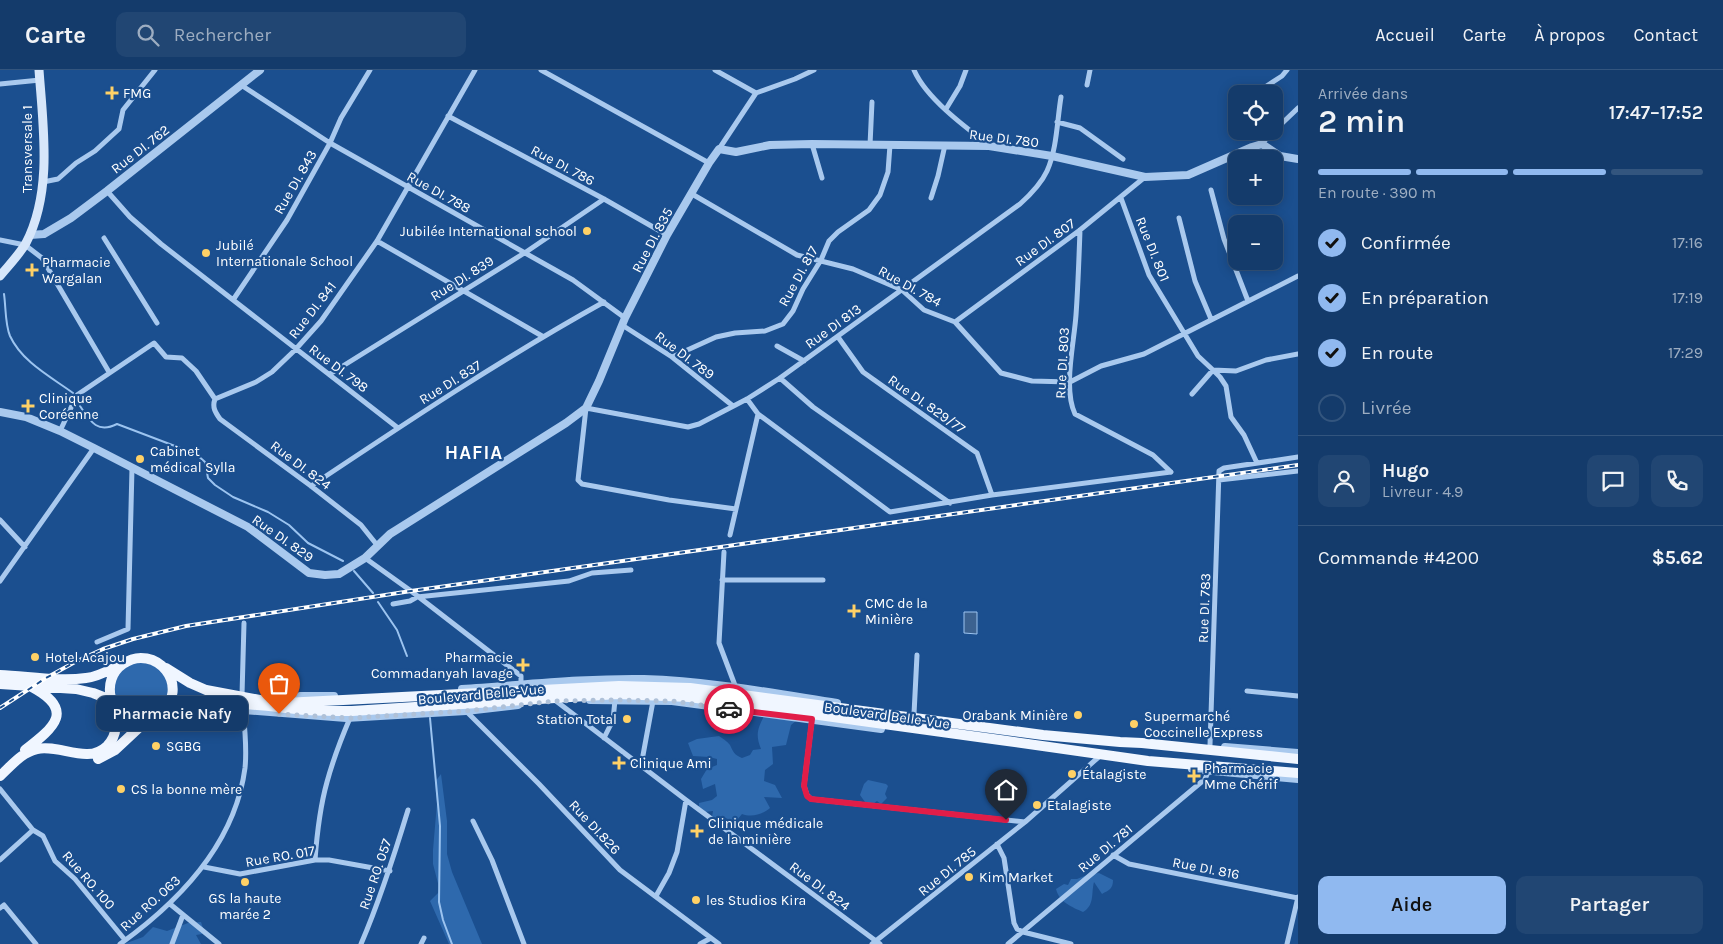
<!DOCTYPE html>
<html lang="fr">
<head>
<meta charset="utf-8">
<style>
  :root { --surface:#143b6b; --page:#214673; --text:#f1f3f6; --muted:#9dadc1; --line:#33557e; --accent:#90b9f0 }
  body { margin:0; font-family:Karla,sans-serif; background:var(--page); color:var(--text); height:100vh; display:flex; flex-direction:column; font-size:19px; white-space:nowrap }
  * { box-sizing:border-box; margin:0 }
  p { font-size:16px; color:var(--muted) }
  .icon { flex:none; width:28px; height:28px; fill:none; stroke:currentColor; stroke-width:2; stroke-linecap:round; stroke-linejoin:round }
  .map { position:relative; flex:1; overflow:hidden }
  .drawer { display:flex; flex-direction:column; background:var(--surface); width:425px }
  .drawer>* { flex:none }
  .buttons { position:absolute; left:1228px; top:15px; display:grid; gap:10px }
  .buttons a { display:grid; place-items:center; width:55px; height:55px; border-radius:10px; background:var(--surface); box-shadow:0 2px 12px #0003,0 0 0 1px var(--line); font-size:25px }
  .pin { position:absolute; display:grid; place-items:center; width:42px; height:42px; color:#fff; margin:-51px -21px; border-radius:50% 50% 50% 0; rotate:-45deg; box-shadow:0 0 5px #0007 }
  .pin .icon { rotate:45deg }
  .courier { position:absolute; display:grid; place-items:center; width:50px; height:50px; margin:-25px; border:4px solid #e11d48; border-radius:50%; background:#fff; color:#222; box-shadow:0 1px 6px #0007 }
  .bubble { position:absolute; height:35px; border-radius:10px; background:var(--surface); box-shadow:0 2px 12px #0003,0 0 0 1px var(--line); font-size:16px; font-weight:600; line-height:35px; text-align:center }
  .head em { font-style:normal; font-weight:600 }
  .head div { display:flex; flex-direction:column-reverse }
  .head { display:flex; align-items:center; justify-content:space-between; height:85px; padding:0 20px }
  h1 { font-size:32px; font-weight:600; line-height:38px }
  .bar { display:grid; grid-template-columns:repeat(4,1fr); gap:8px 5px; align-content:center; height:60px; padding:0 20px }
  .bar i { height:6px; border-radius:4px; background:var(--line) }
  .bar .selected { background:var(--accent) }
  .bar p { grid-column:span 4 }
  .line { display:flex; align-items:center; gap:12px; padding:0 20px; border-top:1px solid var(--line) }
  .line div { flex:1 }
  .round { display:grid; place-items:center; flex:none; width:52px; height:52px; border-radius:10px; background:var(--page) }
  ol { padding:0 20px; list-style:none }
  li { display:flex; align-items:center; gap:15px; height:55px }
  li p { margin-inline-start:auto }
  li .icon { padding:5px; border-radius:50%; background:var(--accent); color:#111; stroke-width:4 }
  li:last-child { color:var(--muted) }
  li i { width:28px; height:28px; border:2px solid var(--line); border-radius:50% }
  .primary-button { display:flex; gap:10px; margin-top:auto; padding:10px 20px }
  .primary-button a { flex:1; height:58px; border-radius:10px; background:var(--accent); color:#111; font-size:20px; font-weight:600; line-height:58px; text-align:center }
  .primary-button a+a { background:var(--page); color:var(--text) }
  header { display:flex; align-items:center; gap:30px; box-sizing:border-box; height:70px; padding:0 25px; background:var(--surface); border-bottom:1px solid var(--line) }
  header strong { font-size:24px }
  nav { display:flex; gap:28px; margin-inline-start:auto; font-size:18px }
  .search { width:350px; height:45px; background:var(--page); display:flex; align-items:center; gap:12px; box-sizing:border-box; padding:0 18px; border-radius:10px; color:var(--muted); font-size:19px }
  main { display:flex; flex:1; min-height:0 }
  .map>svg:first-child { display:block }
  .green { fill:#2e69ad }
  .water { fill:#3c6290; stroke:#9cc4f0 }
  .lines { fill:none; stroke-linecap:round; stroke-linejoin:round }
  .stream { stroke:#9cc4f0; stroke-width:2 }
  .minor { stroke:#a9c9ee; stroke-width:5 }
  .tertiary { stroke:#a9c9ee; stroke-width:8 }
  .secondary { stroke:#d6e6fa; stroke-width:9 }
  .primary { stroke:#f0f6ff; stroke-width:10 }
  .rail-casing { stroke:#fff; stroke-width:4 }
  .rail { stroke:#1b4f8f; stroke-width:2; stroke-dasharray:5.5; stroke-linecap:butt }
  .done { stroke:#afc1d8; stroke-width:5; stroke-dasharray:0 9 }
  .route { stroke:#e11d48; stroke-width:6 }
  .poi-dot { fill:#ffd166; stroke:#1b4f8f; stroke-width:2 }
  .labels { text-anchor:middle; stroke-width:4.5; stroke-linejoin:round; paint-order:stroke }
  .poi-label { font-size:14px; fill:#fff; stroke:#1b4f8f; text-anchor:start }
  .street-label { font-size:14px; fill:#fff; stroke:#1b4f8f }
  .district-label { font-size:19px; font-weight:bold; letter-spacing:1px; fill:#fff; stroke:#1b4f8f }
</style>
</head>
<body>
<header>
<strong>Carte</strong>
<div class="search"><svg class="icon" aria-label="search" viewBox="0 0 24 24"><circle cx="10" cy="10" r="6"/><path d="M15 15l6 6"/></svg>Rechercher</div>
<nav><a>Accueil</a><a>Carte</a><a>À propos</a><a>Contact</a></nav>
</header>
<main>
<div class="map">
<svg width="1298" height="874" viewBox="0 0 1298 874">
  <rect width="100%" height="100%" fill="#1b4f8f"/>
  <path class="green" d="M136,591L160,597L171,620C158,649 162,645 130,648L113,629L116,604Z
    M764,646L797,650L791,655L786,675L772,677L773,694L765,700L764,711L775,715L782,728L764,727L770,738C763,744 752,748 742,744L737,750H729L722,746L716,751L712,747L713,741L705,742L699,738V733L712,730L717,726L715,714L703,719L701,709L707,699L717,695V689L709,687L693,686L688,673L697,669L719,666C722,668 727,671 730,675C733,681 734,685 742,688L750,685L753,680L761,679C755,665 758,658 764,646Z
    M441,704L447,751V784L452,802L482,874H449L430,831L440,821L433,794V780L437,733L435,712Z
    M868,710L886,714L888,716L885,724L887,728L881,734L877,731L873,734L869,732H865L860,725L864,714Z
    M1099,803L1113,810C1113,819 1109,820 1102,824L1094,812C1091,823 1095,835 1083,842C1072,837 1059,832 1056,819L1064,814L1068,815L1071,809H1077L1087,805Z
    M201,852L203,858L202,864L196,865L201,874H124L143,867L153,857L167,861L188,853Z"/>
  <path class="water" d="M964,542H977V564L964,563Z"/>
  <g class="lines">
    <path class="stream" d="M4,224C6,238 5,254 10,266C22,292 51,307 73,323
      M80,336C90,351 97,364 117,354L196,384L205,392L208,408L215,415L233,427L268,442L289,455L308,473L343,491
      M354,501L373,523
      M378,532L397,560L407,586
      M430,648L440,756L439,832L443,850L452,874"/>
    <path class="minor" d="M541,0L709,93
      M715,0L756,23L795,9L814,0
      M914,0C926,28 965,57 989,75
      M0,14L40,10
      M241,15L330,73L573,210L625,248
      M1087,15L1090,0
      M1256,23L1282,6L1287,0
      M946,39L960,16L966,0
      M448,46L604,129L667,165
      M1057,52L1080,58L1123,89
      M1274,61L1298,38
      M812,74L822,108
      M1262,74L1273,61
      M870,75L872,32
      M719,79L756,23
      M43,112L58,109L76,93L95,81L119,59L123,40L155,0
      M1211,120L1224,169L1248,231
      M107,121L130,147L161,174L398,358
      M692,124L797,185L853,199L902,220L924,240L955,252L1001,303L1032,311L1070,312L1101,296L1144,284L1298,206
      M931,128L938,106L945,75
      M1121,128L1149,205L1198,286L1213,300L1236,301L1266,290L1298,284
      M1179,148L1195,211L1211,249
      M1080,160C1079,188 1078,217 1076,245C1074,274 1063,318 1075,344L1153,385L1171,402
      M104,168L157,253
      M0,170L25,175L42,188L109,302
      M377,171L542,266
      M233,230L287,150L330,73L341,48L370,0
      M955,252L1080,160L1145,107
      M622,255L672,287L733,336
      M838,267L863,302L977,383L992,425
      M777,276L804,291
      M672,287L716,267L735,263L765,261L783,254L793,241L803,219L821,190L829,171L838,162L869,140L880,125L888,102L890,75
      M330,304L526,182L604,129
      M780,308L813,337L950,433
      M1192,324L1213,300L1220,307L1226,316L1231,347L1244,365L1257,393
      M747,329L758,344L890,442L992,425L1171,402
      M60,361L77,325L154,273L166,287L182,288L196,301L215,329
      M1219,410L1298,401
      M311,416C407,352 503,288 604,232
      M736,439L669,430L582,414L578,410L586,338L688,357L699,354L747,329L780,308L1020,134C1030,125 1041,114 1047,101C1057,79 1057,51 1061,27
      M0,450L25,477
      M730,465L758,344
      M377,475L361,455L311,416L220,349C215,342 212,337 215,329L256,312L272,302L295,280L321,251L377,171L475,0
      M724,482L719,573L736,618
      M365,488L411,521L521,606V615
      M722,510H823
      M0,511L94,378
      M393,534L410,531L417,527L569,511L592,503L631,500
      M97,572L128,559L132,398
      M1247,621L1298,626
      M242,625L244,553
      M556,631L686,730L880,874
      M466,641L539,714L620,800L719,874
      M914,644L917,585
      M812,649L804,716L807,725L811,729L1025,752
      M604,668L613,650L615,630
      M1210,675L1219,401L1224,398L1298,387
      M641,696L653,631
      M0,719L33,760L43,766L55,791L75,809L125,870
      M473,751L492,790L524,874
      M997,774L1004,788L1014,853L1017,859L1023,862L1071,874
      M1113,785L1129,794L1298,828
      M0,790L33,760
      M315,790C317,763 320,737 327,712C333,690 341,669 350,648
      M204,797L240,804L315,790H329L390,801
      M656,826L669,803L677,782L686,730
      M170,834L219,874
      M0,838L4,835L36,874
      M120,874C180,831 235,774 245,698C247,679 245,659 243,640
      M172,874L183,845
      M361,874C380,830 394,786 408,740
      M421,874L424,868
      M700,874L711,868
      M872,874L1025,752L1101,685
      M1008,874L1205,709L1209,700
      M1287,874L1298,827"/>
    <path class="tertiary" d="M30,165L44,164L71,148L107,121L260,0
      M0,342L26,347L60,361L94,378L248,457L309,503L325,505L339,504L365,488L390,464L566,353L586,338L599,311L625,248L667,165L709,93L719,79L736,82L770,75L812,74L989,76L1052,86L1145,107L1188,105L1252,77L1262,74L1280,86L1298,89
      M462,619C523,615 584,608 644,609C709,611 773,623 837,633
      M590,630L672,631L881,659
      M274,633L300,626H334
      M232,635L243,640L346,648L466,641L518,635
      M1225,677L1298,683
      M1192,699L1298,709"/>
    <path class="secondary" d="M0,206C9,195 19,185 26,173C53,121 43,56 39,0"/>
    <path class="primary" d="M166,598L190,613L206,620L265,631
      M0,605C27,606 59,612 86,608C97,607 108,601 118,596
      M0,614L76,619L93,623L111,630
      M284,633L619,616L690,618L1043,665L1120,672L1142,673L1298,689
      M158,648C195,615 154,572 123,594C100,610 109,647 136,651C153,654 167,642 182,637C188,636 195,635 201,634C236,631 272,637 307,640C322,641 337,641 352,641L618,624L689,627L1000,670L1148,691L1298,703
      M25,680C55,657 75,640 32,617
      M98,689L115,680L145,652
      M0,706C11,696 22,682 37,679C61,674 87,695 107,676C119,664 116,651 113,636"/>
    <defs>
      <path id="rail" d="M0,638L46,608L75,592L103,579L133,569L186,556L411,521L1298,395"/>
    </defs>
    <use href="#rail" class="rail-casing"/>
    <use href="#rail" class="rail"/>
  </g>
  <g class="lines">
    <path class="done" d="M279,644L350,648L466,641L556,631L615,630L672,631L729,639"/>
    <path class="route" d="M729,639L812,649L804,716L807,726L811,729L1006,750"/>
  </g>
  <g class="poi-dot">
    <path d="M109.5 15.5h5v5h5v5h-5v5h-5v-5h-5v-5h5z"/>
    <circle cx="587" cy="161" r="5"/>
    <circle cx="206" cy="183" r="5"/>
    <path d="M29.5 192.5h5v5h5v5h-5v5h-5v-5h-5v-5h5z"/>
    <path d="M25.5 328.5h5v5h5v5h-5v5h-5v-5h-5v-5h5z"/>
    <circle cx="140" cy="389" r="5"/>
    <path d="M851.5 533.5h5v5h5v5h-5v5h-5v-5h-5v-5h5z"/>
    <circle cx="35" cy="587" r="5"/>
    <path d="M520.5 587.5h5v5h5v5h-5v5h-5v-5h-5v-5h5z"/>
    <circle cx="1078" cy="645" r="5"/>
    <circle cx="627" cy="649" r="5"/>
    <circle cx="1134" cy="654" r="5"/>
    <circle cx="156" cy="676" r="5"/>
    <path d="M616.5 685.5h5v5h5v5h-5v5h-5v-5h-5v-5h5z"/>
    <circle cx="1072" cy="704" r="5"/>
    <path d="M1191.5 698.5h5v5h5v5h-5v5h-5v-5h-5v-5h5z"/>
    <circle cx="121" cy="719" r="5"/>
    <circle cx="1037" cy="735" r="5"/>
    <path d="M694.5 753.5h5v5h5v5h-5v5h-5v-5h-5v-5h5z"/>
    <circle cx="969" cy="807" r="5"/>
    <circle cx="245" cy="812" r="5"/>
    <circle cx="696" cy="830" r="5"/>
  </g>
  <g class="labels">
    <g class="poi-label">
      <text x="123" y="28">FMG</text>
      <text x="577" y="166" text-anchor="end">Jubilée International school</text>
      <text x="216" y="180">Jubilé<tspan x="216" dy="16">Internationale School</tspan></text>
      <text x="42" y="197">Pharmacie<tspan x="42" dy="16">Wargalan</tspan></text>
      <text x="39" y="333">Clinique<tspan x="39" dy="16">Coréenne</tspan></text>
      <text x="150" y="386">Cabinet<tspan x="150" dy="16">médical Sylla</tspan></text>
      <text x="865" y="538">CMC de la<tspan x="865" dy="16">Minière</tspan></text>
      <text x="45" y="592">Hotel Acajou</text>
      <text x="513" y="592" text-anchor="end">Pharmacie<tspan x="513" dy="16">Commadanyah lavage</tspan></text>
      <text x="1068" y="650" text-anchor="end">Orabank Minière</text>
      <text x="1144" y="651">Supermarché<tspan x="1144" dy="16">Coccinelle Express</tspan></text>
      <text x="617" y="654" text-anchor="end">Station Total</text>
      <text x="166" y="681">SGBG</text>
      <text x="630" y="698">Clinique Ami</text>
      <text x="1204" y="703">Pharmacie<tspan x="1204" dy="16">Mme Chérif</tspan></text>
      <text x="1082" y="709">Étalagiste</text>
      <text x="131" y="724">CS la bonne mère</text>
      <text x="1047" y="740">Etalagiste</text>
      <text x="708" y="758">Clinique médicale<tspan x="708" dy="16">de la minière</tspan></text>
      <text x="979" y="812">Kim Market</text>
      <text x="245" y="833" text-anchor="middle">GS la haute<tspan x="245" dy="16">marée 2</tspan></text>
      <text x="706" y="835">les Studios Kira</text>
    </g>
    <g class="street-label">
      <text transform="translate(1004 68) rotate(7)" y="5">Rue DI. 780</text>
      <text transform="translate(27 79) rotate(-90)" y="5">Transversale 1</text>
      <text transform="translate(140 79) rotate(-38)" y="5">Rue DI. 762</text>
      <text transform="translate(563 95) rotate(28)" y="5">Rue DI. 786</text>
      <text transform="translate(295 112) rotate(-60)" y="5">Rue DI. 843</text>
      <text transform="translate(439 122) rotate(29)" y="5">Rue DI. 788</text>
      <text transform="translate(652 170) rotate(-62)" y="5">Rue DI. 835</text>
      <text transform="translate(1045 172) rotate(-36)" y="5">Rue DI. 807</text>
      <text transform="translate(1153 179) rotate(68)" y="5">Rue DI. 801</text>
      <text transform="translate(798 206) rotate(-61)" y="5">Rue DI. 817</text>
      <text transform="translate(462 208) rotate(-32)" y="5">Rue DI. 839</text>
      <text transform="translate(910 216) rotate(29)" y="5">Rue DI. 784</text>
      <text transform="translate(312 240) rotate(-52)" y="5">Rue DI. 841</text>
      <text transform="translate(833 256) rotate(-36)" y="5">Rue DI 813</text>
      <text transform="translate(685 285) rotate(37)" y="5">Rue DI. 789</text>
      <text transform="translate(1062 293) rotate(-87)" y="5">Rue DI. 803</text>
      <text transform="translate(339 298) rotate(37)" y="5">Rue DI. 798</text>
      <text transform="translate(450 312) rotate(-32)" y="5">Rue DI. 837</text>
      <text transform="translate(927 334) rotate(35)" y="5">Rue DI. 829/77</text>
      <text transform="translate(301 395) rotate(37)" y="5">Rue DI. 824</text>
      <text transform="translate(283 468) rotate(35)" y="5">Rue DI. 829</text>
      <text transform="translate(1204 538) rotate(-88)" y="5">Rue DI. 783</text>
      <text transform="translate(481 624) rotate(-5)" y="5">Boulevard Belle-Vue</text>
      <text transform="translate(887 645) rotate(8)" y="5">Boulevard Belle-Vue</text>
      <text transform="translate(595 757) rotate(47)" y="5">Rue DI.826</text>
      <text transform="translate(1105 778) rotate(-40)" y="5">Rue DI. 781</text>
      <text transform="translate(280 786) rotate(-10)" y="5">Rue RO. 017</text>
      <text transform="translate(1206 798) rotate(11)" y="5">Rue DI. 816</text>
      <text transform="translate(947 801) rotate(-39)" y="5">Rue DI. 785</text>
      <text transform="translate(375 804) rotate(-71)" y="5">Rue RO. 057</text>
      <text transform="translate(89 810) rotate(49)" y="5">Rue RO. 100</text>
      <text transform="translate(820 816) rotate(37)" y="5">Rue DI. 824</text>
      <text transform="translate(150 833) rotate(-42)" y="5">Rue RO. 063</text>
    </g>
    <g class="district-label">
      <text x="474" y="389">HAFIA</text>
    </g>
  </g>
</svg>
<div class="buttons">
<a><svg class="icon" aria-label="locate" viewBox="0 0 24 24"><circle cx="12" cy="12" r="6"/><path d="M12 2v4M12 18v4M2 12h4M18 12h4"/></svg></a>
<a>+</a>
<a>−</a>
</div>
<div class="pin" style="left:279px;top:644px;background:#ea580c"><svg class="icon" aria-label="bag" viewBox="0 0 24 24"><path d="M5 8h14l-1 12H6zM9 8a3 3 0 0 1 6 0"/></svg></div>
<div class="pin" style="left:1006px;top:750px;background:#1f2937"><svg class="icon" aria-label="home" viewBox="0 0 24 24"><path d="M3 11l9-7 9 7M6 9v11h12V9"/></svg></div>
<div class="courier" style="left:729px;top:639px"><svg class="icon" aria-label="car" viewBox="0 0 24 24"><path d="M5 17H2v-5l4-1 3-4h7l3 4 3 1v5h-3M9 17h6M6 11h13"/><circle cx="7" cy="17" r="2"/><circle cx="17" cy="17" r="2"/></svg></div>
<div class="bubble" style="left:96px;top:626px;width:152px">Pharmacie Nafy</div>
</div>
<section class="drawer">
<div class="head"><div><h1>2 min</h1><p>Arrivée dans</p></div><em>17:47–17:52</em></div>
<div class="bar"><i class="selected"></i><i class="selected"></i><i class="selected"></i><i></i><p>En route · 390 m</p></div>
<ol>
<li><svg class="icon" aria-label="check" viewBox="0 0 24 24"><path d="M5 12l5 5 9-10"/></svg>Confirmée<p>17:16</p></li>
<li><svg class="icon" aria-label="check" viewBox="0 0 24 24"><path d="M5 12l5 5 9-10"/></svg>En préparation<p>17:19</p></li>
<li><svg class="icon" aria-label="check" viewBox="0 0 24 24"><path d="M5 12l5 5 9-10"/></svg>En route<p>17:29</p></li>
<li><i></i>Livrée</li>
</ol>
<div class="line" style="height:90px"><a class="round"><svg class="icon" aria-label="person" viewBox="0 0 24 24"><circle cx="12" cy="8" r="4"/><path d="M4 21q1-7 8-7t8 7"/></svg></a><div><b>Hugo</b><p>Livreur · 4.9</p></div><a class="round"><svg class="icon" aria-label="chat" viewBox="0 0 24 24"><path d="M4 5h16v11H9l-5 4z"/></svg></a><a class="round"><svg class="icon" aria-label="phone" viewBox="0 0 24 24"><path d="M5 4h4l2 5-3 2q2 4 5 5l2-3 5 2v4C11 20 4 13 5 4z"/></svg></a></div>
<div class="line" style="height:65px"><div>Commande #4200</div><b>$5.62</b></div>
<div class="primary-button"><a>Aide</a><a>Partager</a></div>
</section>
</main>
</body>
</html>
